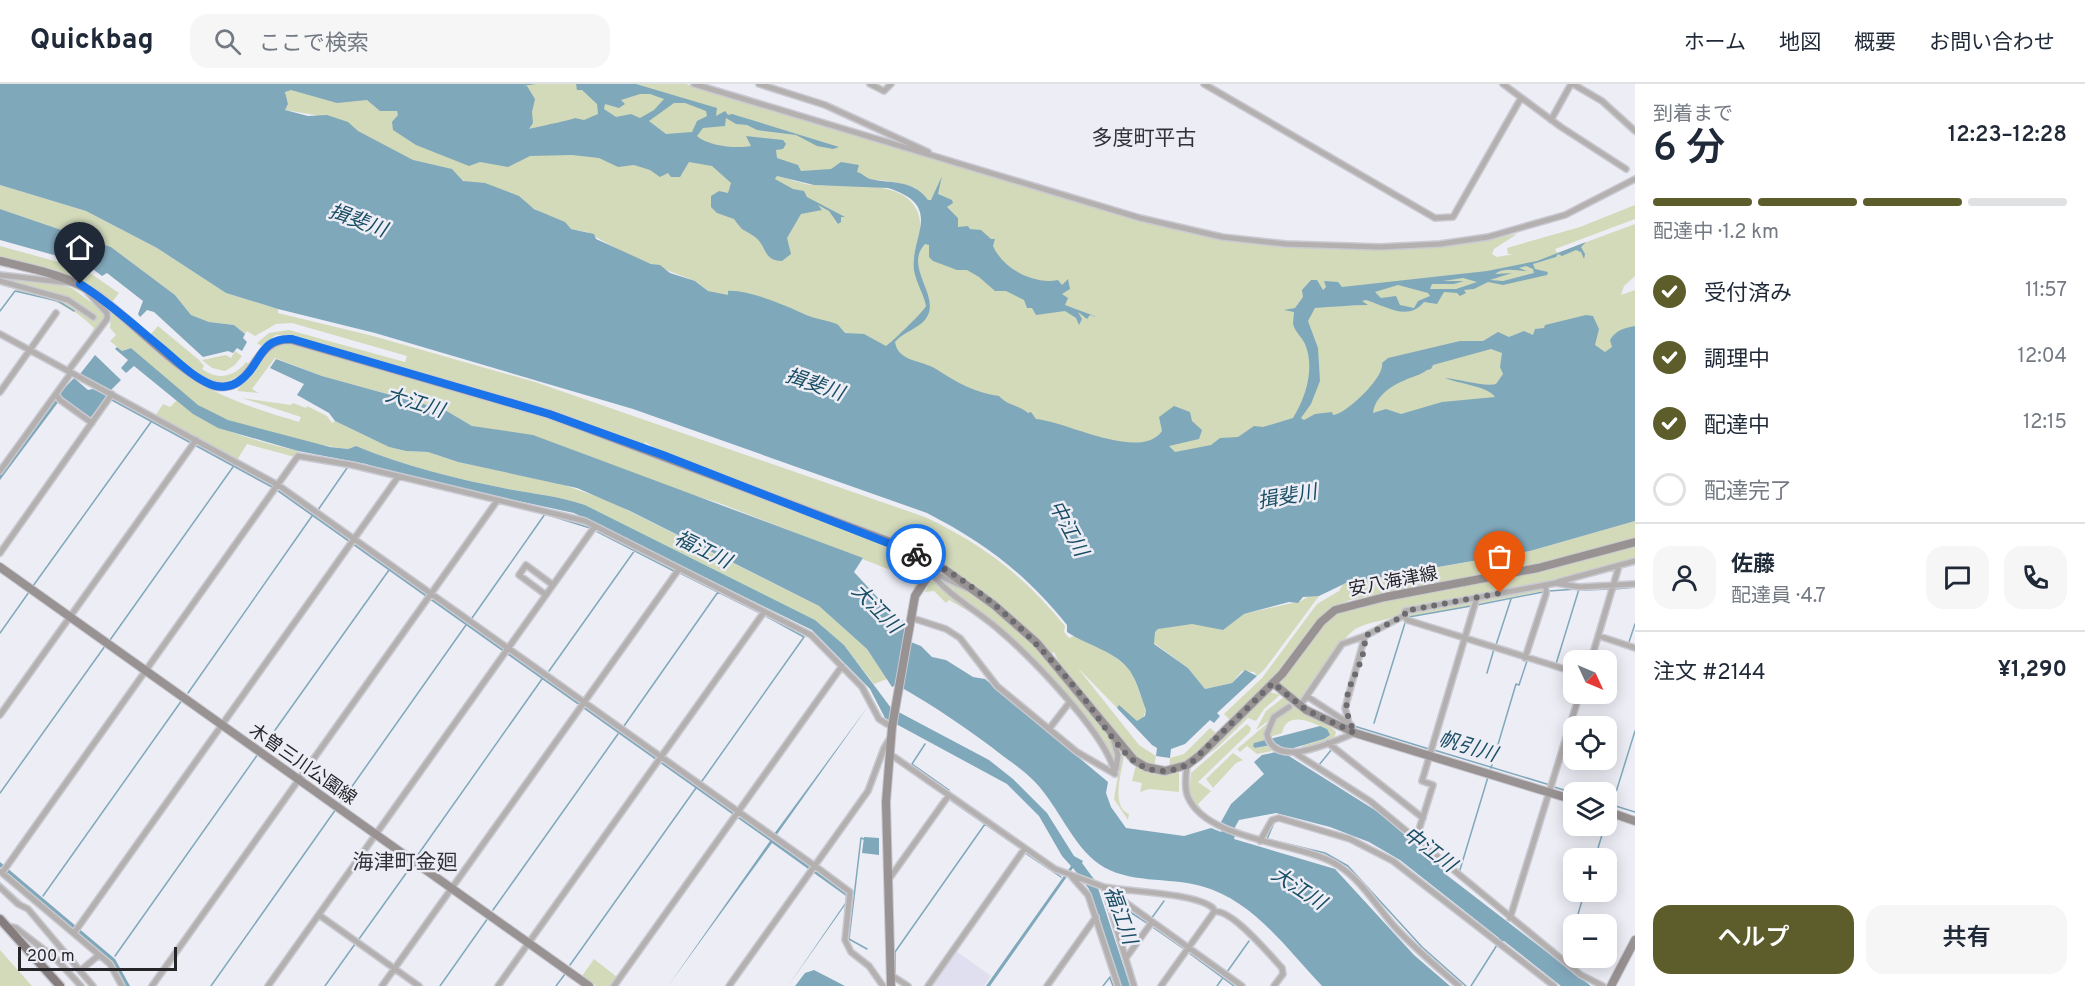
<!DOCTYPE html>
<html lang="ja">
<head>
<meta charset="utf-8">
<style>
  :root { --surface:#fff; --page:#f6f6f7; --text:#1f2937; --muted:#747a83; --line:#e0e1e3; --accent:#5c5d2b }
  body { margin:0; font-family:Overpass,"Noto Sans JP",sans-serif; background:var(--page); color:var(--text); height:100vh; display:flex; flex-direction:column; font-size:22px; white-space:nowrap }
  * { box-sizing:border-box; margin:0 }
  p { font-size:20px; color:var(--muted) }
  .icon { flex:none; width:33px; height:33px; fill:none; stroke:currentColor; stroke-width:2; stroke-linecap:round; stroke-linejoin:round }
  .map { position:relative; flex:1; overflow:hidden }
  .details { display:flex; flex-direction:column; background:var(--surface); width:450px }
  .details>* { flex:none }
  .needle { width:39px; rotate:134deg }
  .controls { position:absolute; left:1563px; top:566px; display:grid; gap:12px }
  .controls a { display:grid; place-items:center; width:54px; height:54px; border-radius:12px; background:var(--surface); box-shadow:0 3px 15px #0003; font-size:30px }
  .scale { position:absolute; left:18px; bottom:15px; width:159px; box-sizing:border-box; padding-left:6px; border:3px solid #252528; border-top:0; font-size:16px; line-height:21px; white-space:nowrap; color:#252528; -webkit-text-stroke:4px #ededf6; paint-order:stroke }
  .pin { position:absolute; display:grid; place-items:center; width:51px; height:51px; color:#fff; margin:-62px -26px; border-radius:50% 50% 50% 0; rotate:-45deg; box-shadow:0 0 6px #0007 }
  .pin .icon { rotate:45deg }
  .courier { position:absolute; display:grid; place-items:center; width:60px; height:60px; margin:-30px; border:4px solid #1a73e8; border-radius:50%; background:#fff; color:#222; box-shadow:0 2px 8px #0007 }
  .headline em { font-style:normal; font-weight:600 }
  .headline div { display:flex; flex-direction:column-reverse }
  .headline { display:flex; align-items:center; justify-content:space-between; height:102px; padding:0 18px }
  h1 { font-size:39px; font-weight:600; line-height:45px }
  .bar { display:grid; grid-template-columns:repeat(4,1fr); gap:9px 6px; align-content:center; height:72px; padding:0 18px }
  .bar i { height:8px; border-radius:4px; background:var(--line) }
  .bar .current { background:var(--accent) }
  .bar p { grid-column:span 4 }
  .line { display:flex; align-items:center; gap:15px; padding:0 18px; border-top:2px solid var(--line) }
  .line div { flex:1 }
  .round { display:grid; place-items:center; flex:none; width:63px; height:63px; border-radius:18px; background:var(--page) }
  ol { padding:0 18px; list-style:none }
  li { display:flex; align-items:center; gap:18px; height:66px }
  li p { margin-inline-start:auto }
  li .icon { padding:6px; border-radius:50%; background:var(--accent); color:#fff; stroke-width:4 }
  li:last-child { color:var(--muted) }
  li i { width:33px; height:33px; border:3px solid var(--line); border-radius:50% }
  .button { display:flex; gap:12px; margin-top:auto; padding:12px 18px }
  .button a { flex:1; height:69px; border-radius:18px; background:var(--accent); color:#fff; font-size:24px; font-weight:600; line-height:69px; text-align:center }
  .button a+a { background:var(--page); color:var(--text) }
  header { display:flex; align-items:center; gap:36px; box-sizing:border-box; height:84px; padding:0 30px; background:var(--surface); border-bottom:2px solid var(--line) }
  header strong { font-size:28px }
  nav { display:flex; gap:33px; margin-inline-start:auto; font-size:21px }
  .search { width:420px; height:54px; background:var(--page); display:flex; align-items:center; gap:15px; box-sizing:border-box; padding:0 21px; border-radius:18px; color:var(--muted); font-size:22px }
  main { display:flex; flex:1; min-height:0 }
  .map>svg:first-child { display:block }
  .built { fill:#dfdfef }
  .green { fill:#d3daba }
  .water { fill:#80a8bb; fill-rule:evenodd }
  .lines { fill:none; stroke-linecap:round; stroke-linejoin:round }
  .stream { stroke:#80a8bb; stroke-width:1.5 }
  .street-casing { stroke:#c9c9d1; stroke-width:8 }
  .secondary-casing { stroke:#c9c9d1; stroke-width:10 }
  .primary-casing { stroke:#c9c9d1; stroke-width:11 }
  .street { stroke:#b5b0b0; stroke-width:5 }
  .secondary { stroke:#999292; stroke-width:8 }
  .primary { stroke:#857d7d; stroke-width:8 }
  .done { stroke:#6b6b70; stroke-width:6; stroke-dasharray:0 10.8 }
  .route { stroke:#1a73e8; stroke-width:8 }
  .labels { text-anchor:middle; stroke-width:5; stroke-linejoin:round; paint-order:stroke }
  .street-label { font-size:18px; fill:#252528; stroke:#ededf6 }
  .water-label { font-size:20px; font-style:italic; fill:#1a4e64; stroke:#ededf6 }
  .quarter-label { font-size:21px; fill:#313137; stroke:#ededf6 }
</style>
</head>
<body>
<header>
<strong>Quickbag</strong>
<div class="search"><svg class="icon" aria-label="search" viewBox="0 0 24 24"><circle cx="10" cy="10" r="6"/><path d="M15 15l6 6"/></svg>ここで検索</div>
<nav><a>ホーム</a><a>地図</a><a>概要</a><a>お問い合わせ</a></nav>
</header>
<main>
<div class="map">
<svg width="1635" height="902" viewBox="0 0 1635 902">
  <rect width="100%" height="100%" fill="#ededf6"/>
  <path class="built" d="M956,867L991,892L984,902H931Z"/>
  <path class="green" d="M462,0H686L1139,136L1249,159L1378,166L1440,162L1517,150L1494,165L1492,170L1497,173L1514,170H1508L1507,164L1580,143L1635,121V135L1555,165L1557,169L1635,140V192L1624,202L1621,211L1635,206V245L1618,266L1502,313L1178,368L1144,367L1047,340L968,308L851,250L731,210L724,213L708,207L697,198L624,169L587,148L571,145L528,121L416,79L315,31L285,26L288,20L285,12L286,4L353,7L530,69L685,74L783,101L775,95L777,92C788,94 801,100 813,101C854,103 928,91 920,153L924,146L916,104C879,91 852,98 815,92C779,86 732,68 696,57V51L531,47L483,38Z
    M0,101L86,127L157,164L226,209L278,225V229L373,252L535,298L925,433C984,461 1023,491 1065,542L1064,548L1069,554L1076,551C1093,560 1122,573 1132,590C1138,602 1141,614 1146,626L1142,636L1137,638L1119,622L1117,624L1077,583L1139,661L1156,672L1154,683L1137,675L1061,583L1054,568L1050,570L976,503L894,456L656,365L645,358L644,361L551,328L289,252L276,251L261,262L257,259L269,249L289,246L405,278L407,272L292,239L276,240L255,252L247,247L245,250L234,241L209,238L191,231L175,211L111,163L0,125Z
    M0,162L84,185L119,209L112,218L68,192L0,175Z
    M0,193L37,199L39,197L72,204L104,228V234L84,264L94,244C69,219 50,215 17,207L14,202L63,212Z
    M87,208C120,226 155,265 186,289C220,315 260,326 299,338L301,333L242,314L291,321L293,319L306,324L307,322L327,332L332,339L335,337L389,363L406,367L428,368L458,378L561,400L607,416L819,522L867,565L887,595L874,600L844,561L815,536L585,421C559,412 534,410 508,405C457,395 404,382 356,362L348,365C306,359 232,344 198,321C174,304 153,283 131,264L122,267L110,257L116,251L110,244L111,231Z
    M158,242L199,276L204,282L202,285C218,297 234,293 246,278L250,281C216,323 179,275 151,250Z
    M294,258L548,333L888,460L923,490L910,529L907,528L916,496L719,419L472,342L445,326L322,292L275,274L252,305L259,309L237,307L272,262Z
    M235,267L242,272L235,281L225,287L212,284L202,276L226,271L231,274Z
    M177,316C212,347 254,356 298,367L295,373L247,360L237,376L155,332L163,320L170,323Z
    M1635,437V455L1545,480L1350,516C1316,528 1306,558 1283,583C1266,602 1248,619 1231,637L1224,630L1262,594L1317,520L1339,507L1343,500L1530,467Z
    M1635,461V475L1546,499L1402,526V529C1388,537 1371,537 1357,544C1345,550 1305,606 1299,618L1279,600L1325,539L1342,526Z
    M932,494L987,538L949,516L946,519L934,507L925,508Z
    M936,494L976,510L1035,562L1108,650L1116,670L1114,680L1099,654L1037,580L953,508L954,506Z
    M1542,504L1543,507L1477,520L1480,515Z
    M1309,512H1319L1264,586L1257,592L1254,588L1242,587L1232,599L1205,605L1188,584L1154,559V548C1169,536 1205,537 1221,546L1244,530L1301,517Z
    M1474,517L1473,521L1407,533L1412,527Z
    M1270,608L1280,611L1264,625L1256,637L1248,634L1217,664L1194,680Z
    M1284,613C1295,621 1332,642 1336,648L1334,655L1302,665V662L1324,655L1327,645C1313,639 1287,625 1282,649L1270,653L1268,651L1275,636L1287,623L1256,646L1266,627Z
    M1269,638L1266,657L1254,659L1255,664L1269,662L1272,667L1257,670L1247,662L1240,668L1237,665Z
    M1247,640L1251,644L1250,648L1198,698L1211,707L1198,720L1205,730L1189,711L1191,689Z
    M1210,644L1217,650L1187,678L1169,684L1170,674L1184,670Z
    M1119,664L1124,672C1122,688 1110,722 1129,730L1128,736L1114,715L1121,674Z
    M1233,669L1243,676L1236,679L1213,704L1206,695Z
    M1136,681L1159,690L1179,688V708L1149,705L1140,708L1142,699L1132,697Z
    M0,866L32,902H0Z
    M594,875L617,893L611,902H596L582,892Z"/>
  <path class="water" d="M0,0H536L523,2H527L535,15L532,28L533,39L529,45C536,43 572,36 575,34L584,36L598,30L597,20L582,6H577L576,0H636L717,24L716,32L725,27L728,31L732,30L839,63L833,65L817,62L796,51L757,46L747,41L736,40L726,34L725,42L703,44L697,52C708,62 736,65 751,62L746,52L783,56L786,60L783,65L776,66L777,74L798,81L801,87L831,85L841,78L859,81L857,88C862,89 865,93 870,95C891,100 913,95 928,116H931L942,92L938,110L952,116L953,119L947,123L958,134V143L968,142L970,145L981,146L991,155H995L993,162C1003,185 1034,201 1058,196L1062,201L1068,195L1070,205L1062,210L1068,214L1065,221L1097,233L1090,231L1087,235L1078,228L1082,235L1079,241L1076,234L1065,227L1036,231L1032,224H1027L1024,216L1006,207H995L979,193L967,186H957L933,177L929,173V161L925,160C904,182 938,209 928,231C922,244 904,247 895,258C898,278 922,276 936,285C956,298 975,309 999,312C1008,322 1019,321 1028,329L1031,328L1036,335C1065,337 1141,378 1162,347L1159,333L1174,322L1190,328L1192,337L1202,346L1199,355L1169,362L1175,368L1211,361L1220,354L1238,353L1254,342L1263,343L1293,334C1306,313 1315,284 1305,260C1302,253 1295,248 1293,240L1294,228L1284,226L1295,224L1303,213L1302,206L1311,196H1317L1323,206L1326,203L1324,197L1338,198L1342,203L1487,187L1537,177L1586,158L1581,163L1585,170L1584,175L1581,168L1576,166L1562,172L1558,170L1556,173L1533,180L1535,185L1548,188L1547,191L1503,201L1488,198L1474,205L1464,206L1466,209L1460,212L1457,209L1444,208L1437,220L1424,218C1408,238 1386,222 1366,216L1362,217L1368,221C1350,221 1333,223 1315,224L1308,237L1318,264L1320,297L1311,320L1301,334L1304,336L1315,330L1332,328L1333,331C1346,330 1385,293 1382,279L1388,274L1460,257H1483L1498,248L1509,253L1524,247L1533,251L1535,245L1544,244L1545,241L1586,231L1593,232L1599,245L1595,261L1605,268L1612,263L1610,256C1616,246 1624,244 1635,242V437L1530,467L1346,499L1319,512L1303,513L1298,519L1289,518L1244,530L1223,546L1192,540L1158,545L1155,548L1154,560L1188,584L1205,605L1232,599L1245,586L1257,592L1217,629L1220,632L1214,639L1210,636L1185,660L1171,665L1170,674L1156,672L1157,664L1152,661L1117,624L1119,621L1137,637L1145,632L1146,626C1141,614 1138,599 1130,587C1116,567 1086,561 1067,548V541C1026,490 985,459 927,429L633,325L375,249L278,225L226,209L157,164L86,127L0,101ZM291,6L337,19L367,16L380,27H397L398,31L392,38L393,46L416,61L469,82L480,78L508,83L530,72L572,71L599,74L618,83L634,81L650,86L660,93L668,89L671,93H680L689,78L712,82L731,99L728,109L719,107L711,112V123L717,129L734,135C745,150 741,143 755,153C767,162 763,177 782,177L791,170L787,154L801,130L822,126L818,121L829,127L838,140L841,138V133H845L807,113L804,107L793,105L775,95L777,92L814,101L888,104C945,122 910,152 914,186C916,199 924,210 926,222C925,226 890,260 886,262L864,250L846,249C842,247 841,243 837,240C827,236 815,235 806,231C788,222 746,205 728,207V211L708,207L695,197L670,189L660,181L651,180L596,155L594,150L571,145L565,138L534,125L519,112L485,99L463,97L452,85L413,76L358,47L348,38L327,31L308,32L285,26L288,20L285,8ZM640,10H650L664,15L654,26L640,34L631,30L616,33L604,25L605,20L619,24L625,20L621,16ZM674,19H685L706,27L707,32L697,37L692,48L666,50L649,37ZM1526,182L1533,185L1534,189L1503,197L1490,196L1512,189L1495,190C1505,183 1516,187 1527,187L1519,184ZM1463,194L1477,198L1456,205H1430L1432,200H1454L1464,197H1443ZM1398,201L1428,209L1430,212L1418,217L1414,224L1400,221L1396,212L1381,214L1375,208ZM1491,265L1502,269L1500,283L1503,290L1496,300C1484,303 1460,295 1445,294C1459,300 1488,302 1495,313L1442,318L1401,330L1386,325L1373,329C1376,307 1401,297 1418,291C1424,289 1425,286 1431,285L1433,281Z
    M0,125L111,163L175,211L191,231L209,238L234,241L245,250L243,254L247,258L242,267L237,264L233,269L228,267L203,273L154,228L147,226L140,233L138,230L143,217L107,189L102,192L86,180L0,156Z
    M117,263L122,267L131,264L198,321L228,336L330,363L348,365L356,362C404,382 457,395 508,405C534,410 559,412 585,421L815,536L844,561L891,624L989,676L1013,695L1047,729L1074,772L1083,777L1082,779L1096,798L1130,902H1121L1089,805L1073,784L990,902H986L1071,782L1062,772L1039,732L1007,700L885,634L870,605L812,546L574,429L408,393L366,380L298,367L218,344L193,330L134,282L126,289L121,284L128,276L115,265Z
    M95,271L121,296L111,306L80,290Z
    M276,275L322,292L445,326L472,342L533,351L863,474L854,488L891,528L906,539L903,555L921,562L932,573L946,576L973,593L985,595L1108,698L1106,709L1111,723L1126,744L1184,752L1211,744L1221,748L1223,746L1235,751L1234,755L1335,785L1414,871L1450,902H1322C1286,864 1253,816 1201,802C1169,793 1127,800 1099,780C1072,761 1059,723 1035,698C1026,688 1014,680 1003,672C970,646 934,622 897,601L892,603L867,565L819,522L630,427L577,404L458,378L428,368L406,367L389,363L335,337L329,329L297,311L304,300L270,284Z
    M74,294L88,306L93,305L114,315L279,404L771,754L869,621L773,756L848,810V817L788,902L845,819L846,812L772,759L668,902L770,757L274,405L112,317L105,316L90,334L62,313L0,396V390L54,315Z
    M1320,642L1327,645L1330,651L1324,655L1287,666L1277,660L1255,664L1253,662L1254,659Z
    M1281,667L1378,728L1442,783L1444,789L1591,902H1561L1504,857L1500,858L1499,854L1400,776L1369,758L1330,743L1276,729L1239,736L1234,745L1221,738L1231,720L1264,690L1254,678L1262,671Z
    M864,753L879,754V771L862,769Z
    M0,778L115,875L130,902H126L112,877L0,783Z
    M814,886L845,902H795L805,889Z"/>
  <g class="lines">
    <path class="stream" d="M0,227L15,207L58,217L74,227
      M318,426L347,384
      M596,447L674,487
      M680,489L760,529
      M33,502L151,338
      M1615,505L1635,503
      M1584,506L1610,505
      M1549,507L1577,505
      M1477,521L1543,508
      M1409,533L1471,522
      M472,534L545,430L590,444
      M0,549L29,508
      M110,556L233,383
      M1629,558L1635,540
      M1496,561L1511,515
      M1556,580L1579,505
      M549,587L635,466
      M1487,589L1494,565
      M188,609L312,432
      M1374,639L1405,539
      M624,642L718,508
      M1354,642L1429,665
      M925,660L912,680L949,706
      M263,663L389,486
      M1434,666L1550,701
      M1319,681L1332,665
      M1491,684L1516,600L1519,601L1527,577
      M702,697L804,553L764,531
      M1554,703L1574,709
      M0,709L105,562
      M950,716L1021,765
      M341,718L466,541
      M1606,719L1635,728
      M1612,721L1635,647
      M1606,738L1608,732
      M1274,739L1267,755L1325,769L1348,782L1422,863L1466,902
      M864,755L861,754L849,855L867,865
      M1025,769L1061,793
      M417,772L542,595
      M1595,774L1605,741
      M1459,789L1488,693
      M0,799L21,818
      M43,812L182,616
      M1113,817L1147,839
      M493,826L618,650
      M1151,835L1164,817
      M1575,840L1585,807
      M1151,842L1184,865
      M359,855L412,781
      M1189,869L1234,902
      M115,872L258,670
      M1564,873L1574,843
      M570,881L696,704
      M1227,888L1249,857
      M895,890V868L985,740
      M1110,894L1113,902
      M211,902L336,725
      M325,902L355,860
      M440,902L488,834
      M556,902L565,890
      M1103,902L1110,893
      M1217,902L1222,895
      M1471,902L1497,861"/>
    <defs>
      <path id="street" d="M694,0L1140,134L1222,153L1286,160L1380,163L1440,160L1488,153L1565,131L1635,95
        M759,0L825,21L928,68
        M870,0L884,7L891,0
        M1204,0L1435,134L1453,133L1521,14
        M1503,0L1561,43L1626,85
        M1573,0L1602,17L1635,47
        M1551,36L1571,0
        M0,191L80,200L107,229V235L68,287
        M0,197L68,216L93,233
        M0,250L278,401L815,782L850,808L845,856L851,868L869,882L883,902
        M0,308L56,229
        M56,310L60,316L92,339
        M0,387L71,289
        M895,462L931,488L967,504
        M0,469L112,310
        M931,488C946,510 976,526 997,544C1029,571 1108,651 1115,690
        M1558,498L1635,477
        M546,511L519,491L526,481L553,501
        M1405,531L1407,536L1574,588
        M912,534L946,545L960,554L997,602L1077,668L1115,690
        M1599,552L1635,564
        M1525,574L1546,510V501
        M1591,576L1619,482
        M1304,616L1342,560L1365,552L1405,531V527L1556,499L1579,503L1635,500
        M1289,623L1274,633L1267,650C1274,687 1334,657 1355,649L1351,641L1308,613
        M0,631L196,356
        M1349,639L1345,624L1365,552
        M1049,645L1069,619
        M1113,654L1118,671L1116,685
        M1328,659L1423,734
        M1295,669L1370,717L1581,891L1603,902
        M890,670L1055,785L1104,803L1242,902
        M1187,681C1186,691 1184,704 1188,713C1207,758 1304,758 1339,782C1362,797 1377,823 1395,843C1414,864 1437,883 1459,902
        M1416,755L1433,701L1422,697L1477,513
        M1260,757L1272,736L1279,734L1350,755L1393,777L1554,902
        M1,788L110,880L122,902
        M2,789L298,372L352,381L585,437L811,551L862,603L879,635L892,643
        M1072,793L1088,811L1118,902
        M889,795L949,711
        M0,803L18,820L28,825L93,902
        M1214,828C1230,823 1270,871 1282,884L1283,890L1274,902
        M319,831L419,902
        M1510,834L1580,609
        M7,842L16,844L56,875L81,902
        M74,849L398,393
        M1126,874L1152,838
        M81,886L99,871
        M891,891L908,902
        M152,902L497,417
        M268,902L595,442
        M382,902L679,485
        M498,902L764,528
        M614,902L842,582
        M729,902L868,707L884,664L890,654
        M928,902L1025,764
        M1047,902L1096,833
        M1134,902L1104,803C1130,808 1196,809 1213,824L1214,828L1161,902"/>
      <path id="secondary" d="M0,177C33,185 67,191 95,210C124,229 188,297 216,302C257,309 251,252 292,256L549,330L893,459L944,485L994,521L1037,559L1134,676L1146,683L1165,687L1187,681L1199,672L1282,590L1321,538L1335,526L1385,513L1538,484L1635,458
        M0,483L589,902
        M1273,599L1306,626L1355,649L1574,716
        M1606,727L1635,737
        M891,902L886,718L892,643L915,512L931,488
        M1611,902L1635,856"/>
      <path id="primary" d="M0,835L60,902"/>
    </defs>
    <use href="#street" class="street-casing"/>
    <use href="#secondary" class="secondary-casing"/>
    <use href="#primary" class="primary-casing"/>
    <use href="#street" class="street"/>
    <use href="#secondary" class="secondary"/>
    <use href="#primary" class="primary"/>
  </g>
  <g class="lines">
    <path class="done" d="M916,470C983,501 1036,556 1082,612C1098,631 1117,666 1137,679C1155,691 1176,689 1193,677L1273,599L1306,626L1355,649C1331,605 1366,592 1365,552L1405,531V527L1500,509"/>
    <path class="route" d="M80,200C110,219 136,243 163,265C178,278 194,294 212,301C220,304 231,303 238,298C262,283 257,253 292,255L549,330L663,371L916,470"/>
  </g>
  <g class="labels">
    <g class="street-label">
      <text transform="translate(1393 497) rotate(-11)" y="6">安八海津線</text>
      <text transform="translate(303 680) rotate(35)" y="6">木曽三川公園線</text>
    </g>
    <g class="water-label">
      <text transform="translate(358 136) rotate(20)" y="7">揖斐川</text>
      <text transform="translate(815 300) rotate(19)" y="7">揖斐川</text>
      <text transform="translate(415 318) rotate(17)" y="7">大江川</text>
      <text transform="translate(1287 412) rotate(-10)" y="7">揖斐川</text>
      <text transform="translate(1069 444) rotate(62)" y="7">中江川</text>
      <text transform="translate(703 465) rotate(26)" y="7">福江川</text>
      <text transform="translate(877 524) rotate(45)" y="7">大江川</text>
      <text transform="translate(1468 662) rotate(17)" y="7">帆引川</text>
      <text transform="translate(1430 765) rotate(37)" y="7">中江川</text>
      <text transform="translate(1299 804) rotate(33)" y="7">大江川</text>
      <text transform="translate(1121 831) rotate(70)" y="7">福江川</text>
    </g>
    <g class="quarter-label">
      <text x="1144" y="61">多度町平古</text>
      <text x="405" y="785">海津町金廻</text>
    </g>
  </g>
</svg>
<div class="controls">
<a><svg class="needle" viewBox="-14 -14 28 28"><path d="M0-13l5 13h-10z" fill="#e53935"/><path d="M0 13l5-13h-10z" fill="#747a83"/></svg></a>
<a><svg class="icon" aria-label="locate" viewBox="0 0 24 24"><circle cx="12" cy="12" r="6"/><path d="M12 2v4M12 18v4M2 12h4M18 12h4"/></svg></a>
<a><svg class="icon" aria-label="layers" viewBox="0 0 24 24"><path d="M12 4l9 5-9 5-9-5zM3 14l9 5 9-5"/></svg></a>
<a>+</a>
<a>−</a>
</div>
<div class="scale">200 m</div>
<div class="pin" style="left:1500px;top:509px;background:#ea580c"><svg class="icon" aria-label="bag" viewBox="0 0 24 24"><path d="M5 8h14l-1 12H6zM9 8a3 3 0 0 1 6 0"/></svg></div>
<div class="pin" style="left:80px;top:200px;background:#1f2937"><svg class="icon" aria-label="home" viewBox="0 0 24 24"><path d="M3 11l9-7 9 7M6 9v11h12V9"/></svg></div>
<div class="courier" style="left:916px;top:470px"><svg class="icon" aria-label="bike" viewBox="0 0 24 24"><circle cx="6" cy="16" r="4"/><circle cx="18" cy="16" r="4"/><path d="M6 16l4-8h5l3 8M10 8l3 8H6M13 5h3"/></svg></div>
</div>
<section class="details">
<div class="headline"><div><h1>6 分</h1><p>到着まで</p></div><em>12:23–12:28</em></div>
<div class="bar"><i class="current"></i><i class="current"></i><i class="current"></i><i></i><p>配達中 · 1.2 km</p></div>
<ol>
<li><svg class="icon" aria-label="check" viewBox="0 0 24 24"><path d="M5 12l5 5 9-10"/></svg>受付済み<p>11:57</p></li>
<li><svg class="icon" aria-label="check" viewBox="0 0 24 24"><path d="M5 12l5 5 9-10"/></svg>調理中<p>12:04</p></li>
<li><svg class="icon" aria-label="check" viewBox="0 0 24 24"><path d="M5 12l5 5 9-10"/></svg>配達中<p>12:15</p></li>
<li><i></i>配達完了</li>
</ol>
<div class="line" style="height:108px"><a class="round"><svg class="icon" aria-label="person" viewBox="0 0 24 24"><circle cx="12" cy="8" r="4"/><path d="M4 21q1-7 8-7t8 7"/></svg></a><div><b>佐藤</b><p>配達員 · 4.7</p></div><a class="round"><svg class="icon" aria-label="chat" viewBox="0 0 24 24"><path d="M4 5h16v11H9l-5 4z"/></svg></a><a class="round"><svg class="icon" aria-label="phone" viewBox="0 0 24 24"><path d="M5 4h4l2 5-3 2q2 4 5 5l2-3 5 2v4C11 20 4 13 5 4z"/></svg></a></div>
<div class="line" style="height:78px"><div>注文 #2144</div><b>¥1,290</b></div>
<div class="button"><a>ヘルプ</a><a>共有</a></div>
</section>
</main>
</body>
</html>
